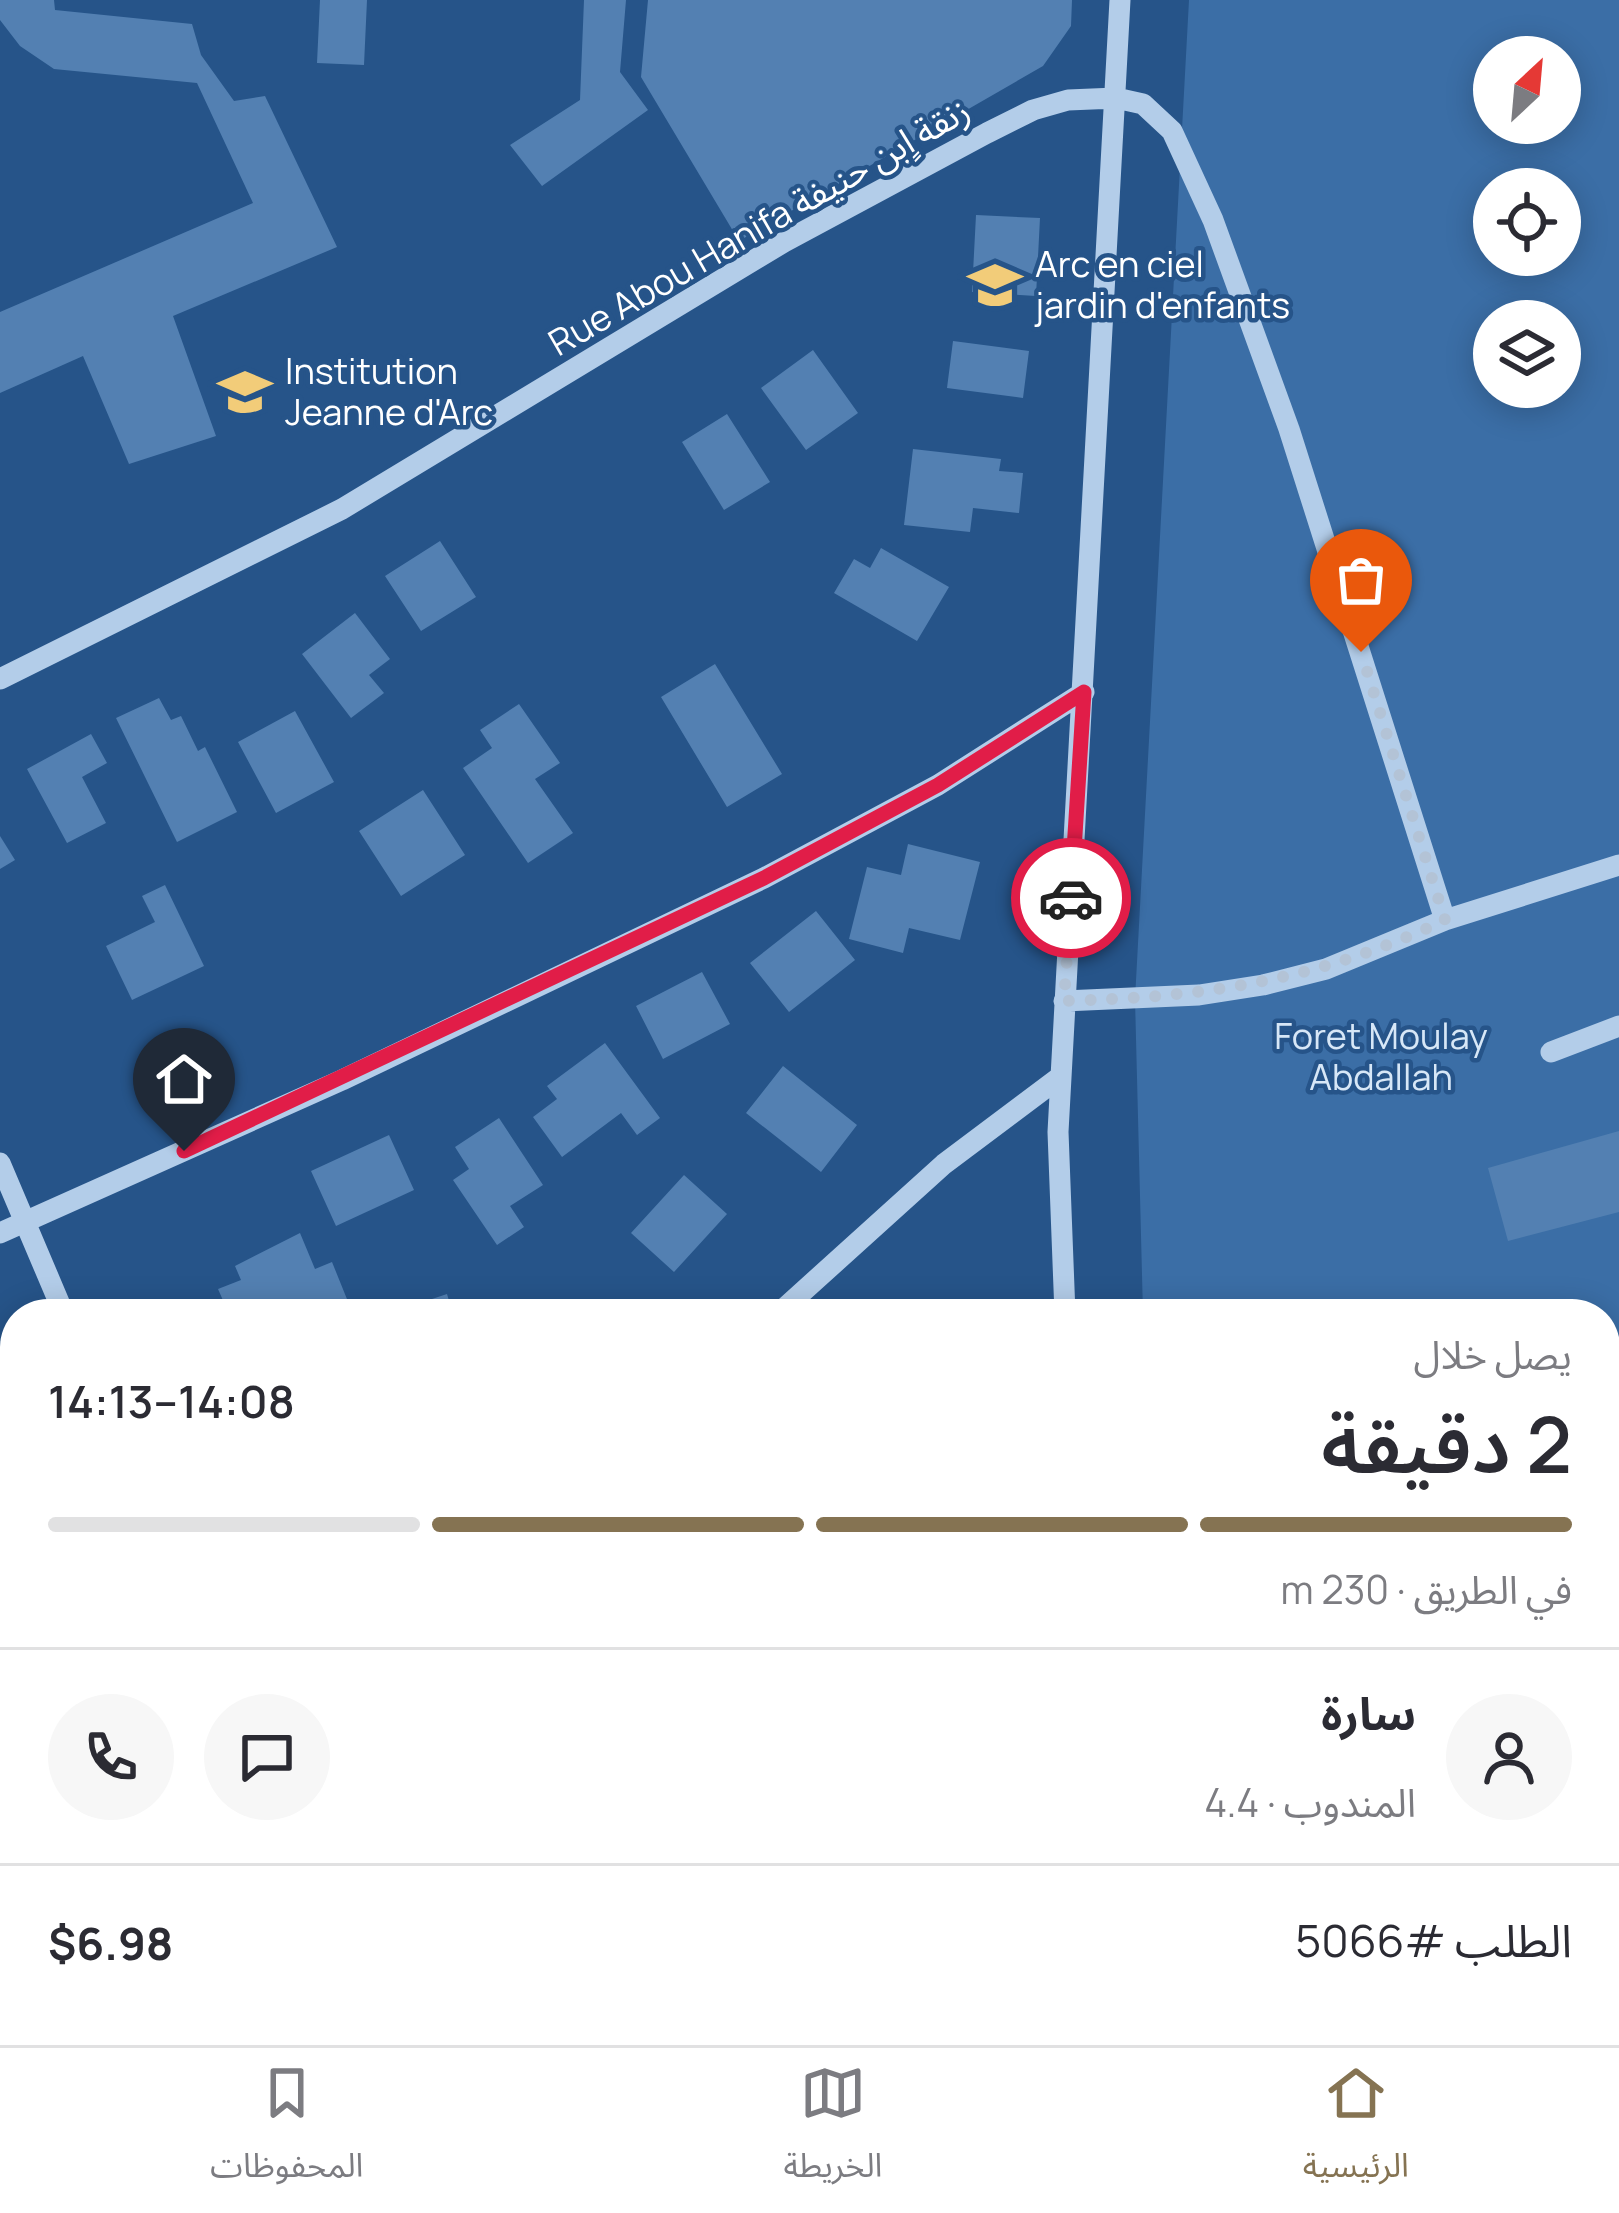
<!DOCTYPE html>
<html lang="ar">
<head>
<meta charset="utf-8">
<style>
  :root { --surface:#fff; --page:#f7f7f7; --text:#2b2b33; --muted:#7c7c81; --line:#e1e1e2; --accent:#857352 }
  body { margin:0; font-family:Manrope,"Noto Sans Arabic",sans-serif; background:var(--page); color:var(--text); direction:rtl; height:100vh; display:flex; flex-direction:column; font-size:45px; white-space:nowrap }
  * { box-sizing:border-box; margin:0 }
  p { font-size:39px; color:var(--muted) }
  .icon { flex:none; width:66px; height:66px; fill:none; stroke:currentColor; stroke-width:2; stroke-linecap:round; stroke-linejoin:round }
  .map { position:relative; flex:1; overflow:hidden; direction:ltr }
  .details { position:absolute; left:0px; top:1299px; width:1620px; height:747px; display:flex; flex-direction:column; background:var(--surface); border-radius:48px 48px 0 0; box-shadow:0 6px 30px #0003; direction:rtl }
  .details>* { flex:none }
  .needle { width:78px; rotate:26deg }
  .controls { position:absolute; left:1473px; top:36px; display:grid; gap:24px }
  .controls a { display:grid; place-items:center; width:108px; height:108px; border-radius:50%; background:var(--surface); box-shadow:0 6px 30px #0003; font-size:60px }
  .pin { position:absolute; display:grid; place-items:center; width:102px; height:102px; color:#fff; margin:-123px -51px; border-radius:50% 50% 50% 0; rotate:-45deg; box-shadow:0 0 12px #0007 }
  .pin .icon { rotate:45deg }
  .courier { position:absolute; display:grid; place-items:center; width:120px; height:120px; margin:-60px; border:9px solid #e11d48; border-radius:50%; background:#fff; color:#222; box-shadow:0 3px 15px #0007 }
  .head em { font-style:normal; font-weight:600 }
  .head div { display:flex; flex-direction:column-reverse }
  .head { display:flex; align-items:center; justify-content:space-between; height:204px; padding:0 48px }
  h1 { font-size:78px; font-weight:600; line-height:90px }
  .bar { display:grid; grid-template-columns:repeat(4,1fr); gap:18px 12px; align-content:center; height:144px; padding:0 48px }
  .bar i { height:15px; border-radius:9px; background:var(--line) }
  .bar .selected { background:var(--accent) }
  .bar p { grid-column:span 4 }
  .line { display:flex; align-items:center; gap:30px; padding:0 48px; border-top:3px solid var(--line) }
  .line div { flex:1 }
  .round { display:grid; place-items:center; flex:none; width:126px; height:126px; border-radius:63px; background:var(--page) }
  .menu { display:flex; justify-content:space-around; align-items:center; height:168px; border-top:3px solid var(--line); background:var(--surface); font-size:33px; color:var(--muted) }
  .menu a { display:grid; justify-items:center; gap:6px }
  .menu .selected { color:var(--accent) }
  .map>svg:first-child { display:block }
  .green { fill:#3b6ea6; fill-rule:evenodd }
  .building { fill:#5380b2 }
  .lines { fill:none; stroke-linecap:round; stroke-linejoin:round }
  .path { stroke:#b3cde9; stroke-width:6; stroke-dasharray:6 9; stroke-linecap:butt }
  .minor { stroke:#b3cde9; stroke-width:21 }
  .major { stroke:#f6fafe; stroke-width:30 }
  .done { stroke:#b3c3d6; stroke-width:12; stroke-dasharray:0 21.6 }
  .route { stroke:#e11d48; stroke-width:15 }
  .labels { text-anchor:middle; stroke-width:9; stroke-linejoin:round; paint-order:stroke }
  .street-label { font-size:36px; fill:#fff; stroke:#265489 }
  .poi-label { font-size:36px; fill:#fff; stroke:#265489; text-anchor:start }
  .park-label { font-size:36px; fill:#d7e7f7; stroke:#265489 }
</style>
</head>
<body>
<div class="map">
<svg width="1619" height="2045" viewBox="0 0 1619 2045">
  <rect width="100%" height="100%" fill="#265489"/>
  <path class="green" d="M1189,0H1619V2045H1282L1268,2031H1605V1314H1143L1135,999ZM1494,57H1560V123H1494ZM1494,189H1560V255H1494ZM1494,321H1560V387H1494Z"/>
  <path class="building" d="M0,0H54L55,10L192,24L201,55L234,101L265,96L337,247L173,316L216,436L129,464L83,356L0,393V312L253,203L197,83L54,69L20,46L0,20Z
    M320,0H367L364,65L317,63Z
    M584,0H626L620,72L648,110L542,186L510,145L580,100Z
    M648,0H1072L1071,26L1043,66L739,241L641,77Z
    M976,215L1040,218L1036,296L972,292Z
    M953,341L1029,351L1023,398L947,388Z
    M813,350L858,413L806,450L761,388Z
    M727,414L770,482L724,510L682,442Z
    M913,449L1001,459L999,471L1023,473L1019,513L973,508L970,532L904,525Z
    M440,541L476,597L421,631L385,576Z
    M881,548L949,587L917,641L834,593L854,559L870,568Z
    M355,613L390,659L369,675L384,693L351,718L302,654Z
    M715,664L782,774L727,807L661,697Z
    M159,698L171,720L181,716L198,751L205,747L237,812L177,842L116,718Z
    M519,704L560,763L535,779L573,833L528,863L463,768L492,748L480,730Z
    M295,711L334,782L276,813L238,742Z
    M91,734L107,763L82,777L106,823L67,843L27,769Z
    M423,790L465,855L401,896L359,831Z
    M0,836L15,860L0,869Z
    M908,844L980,862L960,940L909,928L903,953L849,939L867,867L901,875Z
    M165,885L204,966L132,1000L106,946L155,922L142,896Z
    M816,911L855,960L789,1012L750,963Z
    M702,972L730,1024L663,1059L636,1006Z
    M605,1043L660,1118L637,1135L621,1113L562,1157L533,1117L557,1099L547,1086Z
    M783,1066L857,1125L821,1172L746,1113Z
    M499,1118L543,1185L510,1206L524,1227L497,1245L453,1180L469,1169L455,1147Z
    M1619,1131V1212L1508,1241L1488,1168Z
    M389,1135L414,1190L336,1226L311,1171Z
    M684,1175L727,1214L674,1272L631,1233Z
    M300,1233L315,1269L332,1262L353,1314H229L218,1289L241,1280L235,1266Z
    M447,1294L452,1311L484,1300L489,1314H387Z
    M0,1538L15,1571V1601L0,1607Z
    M80,2031H284L292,2040L287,2045H66Z
    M611,2031H716L702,2040L682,2032L661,2045H589Z"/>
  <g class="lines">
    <path class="path" d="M1253,2031L1265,2045"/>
    <path class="minor" d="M0,679L342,509L784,242L987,133L1033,110L1068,100L1116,98L1143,104L1172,131L1213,220L1289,429L1445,920
      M1064,1001L1199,995L1263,985L1326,969L1445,920L1619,865
      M1551,1052L1619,1026
      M0,1163L64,1314
      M0,1233L342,1080L764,878L938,785L1084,692
      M778,1314L944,1164L1060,1077
      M1065,1314L1058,1132L1120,0
      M0,1712L15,1705
      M1186,2031L1197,2045
      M348,2045L354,2031"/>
    <path class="major" d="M1083,2031L1085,2045"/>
  </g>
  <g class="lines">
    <path class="done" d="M1071,898L1064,1001C1206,997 1316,981 1445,920L1361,652"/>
    <path class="route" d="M184,1151L764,878L938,785L1084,692L1071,898"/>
  </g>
  <defs>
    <symbol id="school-bare" viewBox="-9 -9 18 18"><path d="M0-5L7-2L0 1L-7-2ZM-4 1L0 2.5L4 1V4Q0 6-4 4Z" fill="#f2cc79" stroke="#265489" stroke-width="2.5" paint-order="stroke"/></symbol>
  </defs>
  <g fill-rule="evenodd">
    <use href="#school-bare" x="957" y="247" width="76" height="76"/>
    <use href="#school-bare" x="207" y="354" width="76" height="76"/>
  </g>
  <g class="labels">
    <g class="street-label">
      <text transform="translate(759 226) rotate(-30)" y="13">Rue Abou Hanifa زنقة اٍبن حنيفة</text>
    </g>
    <g class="poi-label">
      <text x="1035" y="277">Arc en ciel<tspan x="1035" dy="41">jardin d'enfants</tspan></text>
      <text x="285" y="384">Institution<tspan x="285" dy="41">Jeanne d'Arc</tspan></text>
    </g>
    <g class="park-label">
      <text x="1381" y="1049">Foret Moulay<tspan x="1381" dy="41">Abdallah</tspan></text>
    </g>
  </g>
</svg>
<div class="controls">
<a><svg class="needle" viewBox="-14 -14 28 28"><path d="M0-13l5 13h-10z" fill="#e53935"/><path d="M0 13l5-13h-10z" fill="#7c7c81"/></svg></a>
<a><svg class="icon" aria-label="locate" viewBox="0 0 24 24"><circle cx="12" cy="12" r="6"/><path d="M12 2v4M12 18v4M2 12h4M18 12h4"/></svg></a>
<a><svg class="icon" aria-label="layers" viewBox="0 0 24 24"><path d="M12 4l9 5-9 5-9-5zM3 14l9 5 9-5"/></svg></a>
</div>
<div class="pin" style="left:1361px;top:652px;background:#ea580c"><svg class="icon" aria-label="bag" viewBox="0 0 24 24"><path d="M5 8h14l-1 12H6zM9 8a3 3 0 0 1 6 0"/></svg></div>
<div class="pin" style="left:184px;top:1151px;background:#1f2937"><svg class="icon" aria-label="home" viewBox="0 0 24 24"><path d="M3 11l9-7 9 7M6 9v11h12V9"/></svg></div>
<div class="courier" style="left:1071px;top:898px"><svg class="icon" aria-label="car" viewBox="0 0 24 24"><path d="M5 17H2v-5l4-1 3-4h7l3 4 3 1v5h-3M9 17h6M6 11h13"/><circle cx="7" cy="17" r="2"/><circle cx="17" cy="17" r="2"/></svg></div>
<section class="details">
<div class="head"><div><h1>2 دقيقة</h1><p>يصل خلال</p></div><em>14:08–14:13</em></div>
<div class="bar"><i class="selected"></i><i class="selected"></i><i class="selected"></i><i></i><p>في الطريق · 230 m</p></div>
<div class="line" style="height:216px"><a class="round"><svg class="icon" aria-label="person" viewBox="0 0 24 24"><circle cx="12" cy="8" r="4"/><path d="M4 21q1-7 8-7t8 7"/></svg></a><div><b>سارة</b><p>المندوب · 4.4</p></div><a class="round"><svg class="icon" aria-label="chat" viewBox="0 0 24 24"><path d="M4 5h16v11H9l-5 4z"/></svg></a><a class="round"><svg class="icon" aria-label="phone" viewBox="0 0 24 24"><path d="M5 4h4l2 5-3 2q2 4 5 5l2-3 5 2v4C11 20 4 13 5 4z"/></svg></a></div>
<div class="line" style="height:156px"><div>الطلب #5066</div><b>$6.98</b></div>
</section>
</div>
<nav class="menu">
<a class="selected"><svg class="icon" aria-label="home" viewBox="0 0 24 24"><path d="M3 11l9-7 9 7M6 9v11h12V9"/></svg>الرئيسية</a>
<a><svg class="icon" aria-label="map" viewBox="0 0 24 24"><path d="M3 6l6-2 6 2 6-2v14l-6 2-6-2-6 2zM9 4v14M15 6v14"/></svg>الخريطة</a>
<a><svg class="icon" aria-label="saved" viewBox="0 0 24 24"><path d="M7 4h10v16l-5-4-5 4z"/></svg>المحفوظات</a>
</nav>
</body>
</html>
